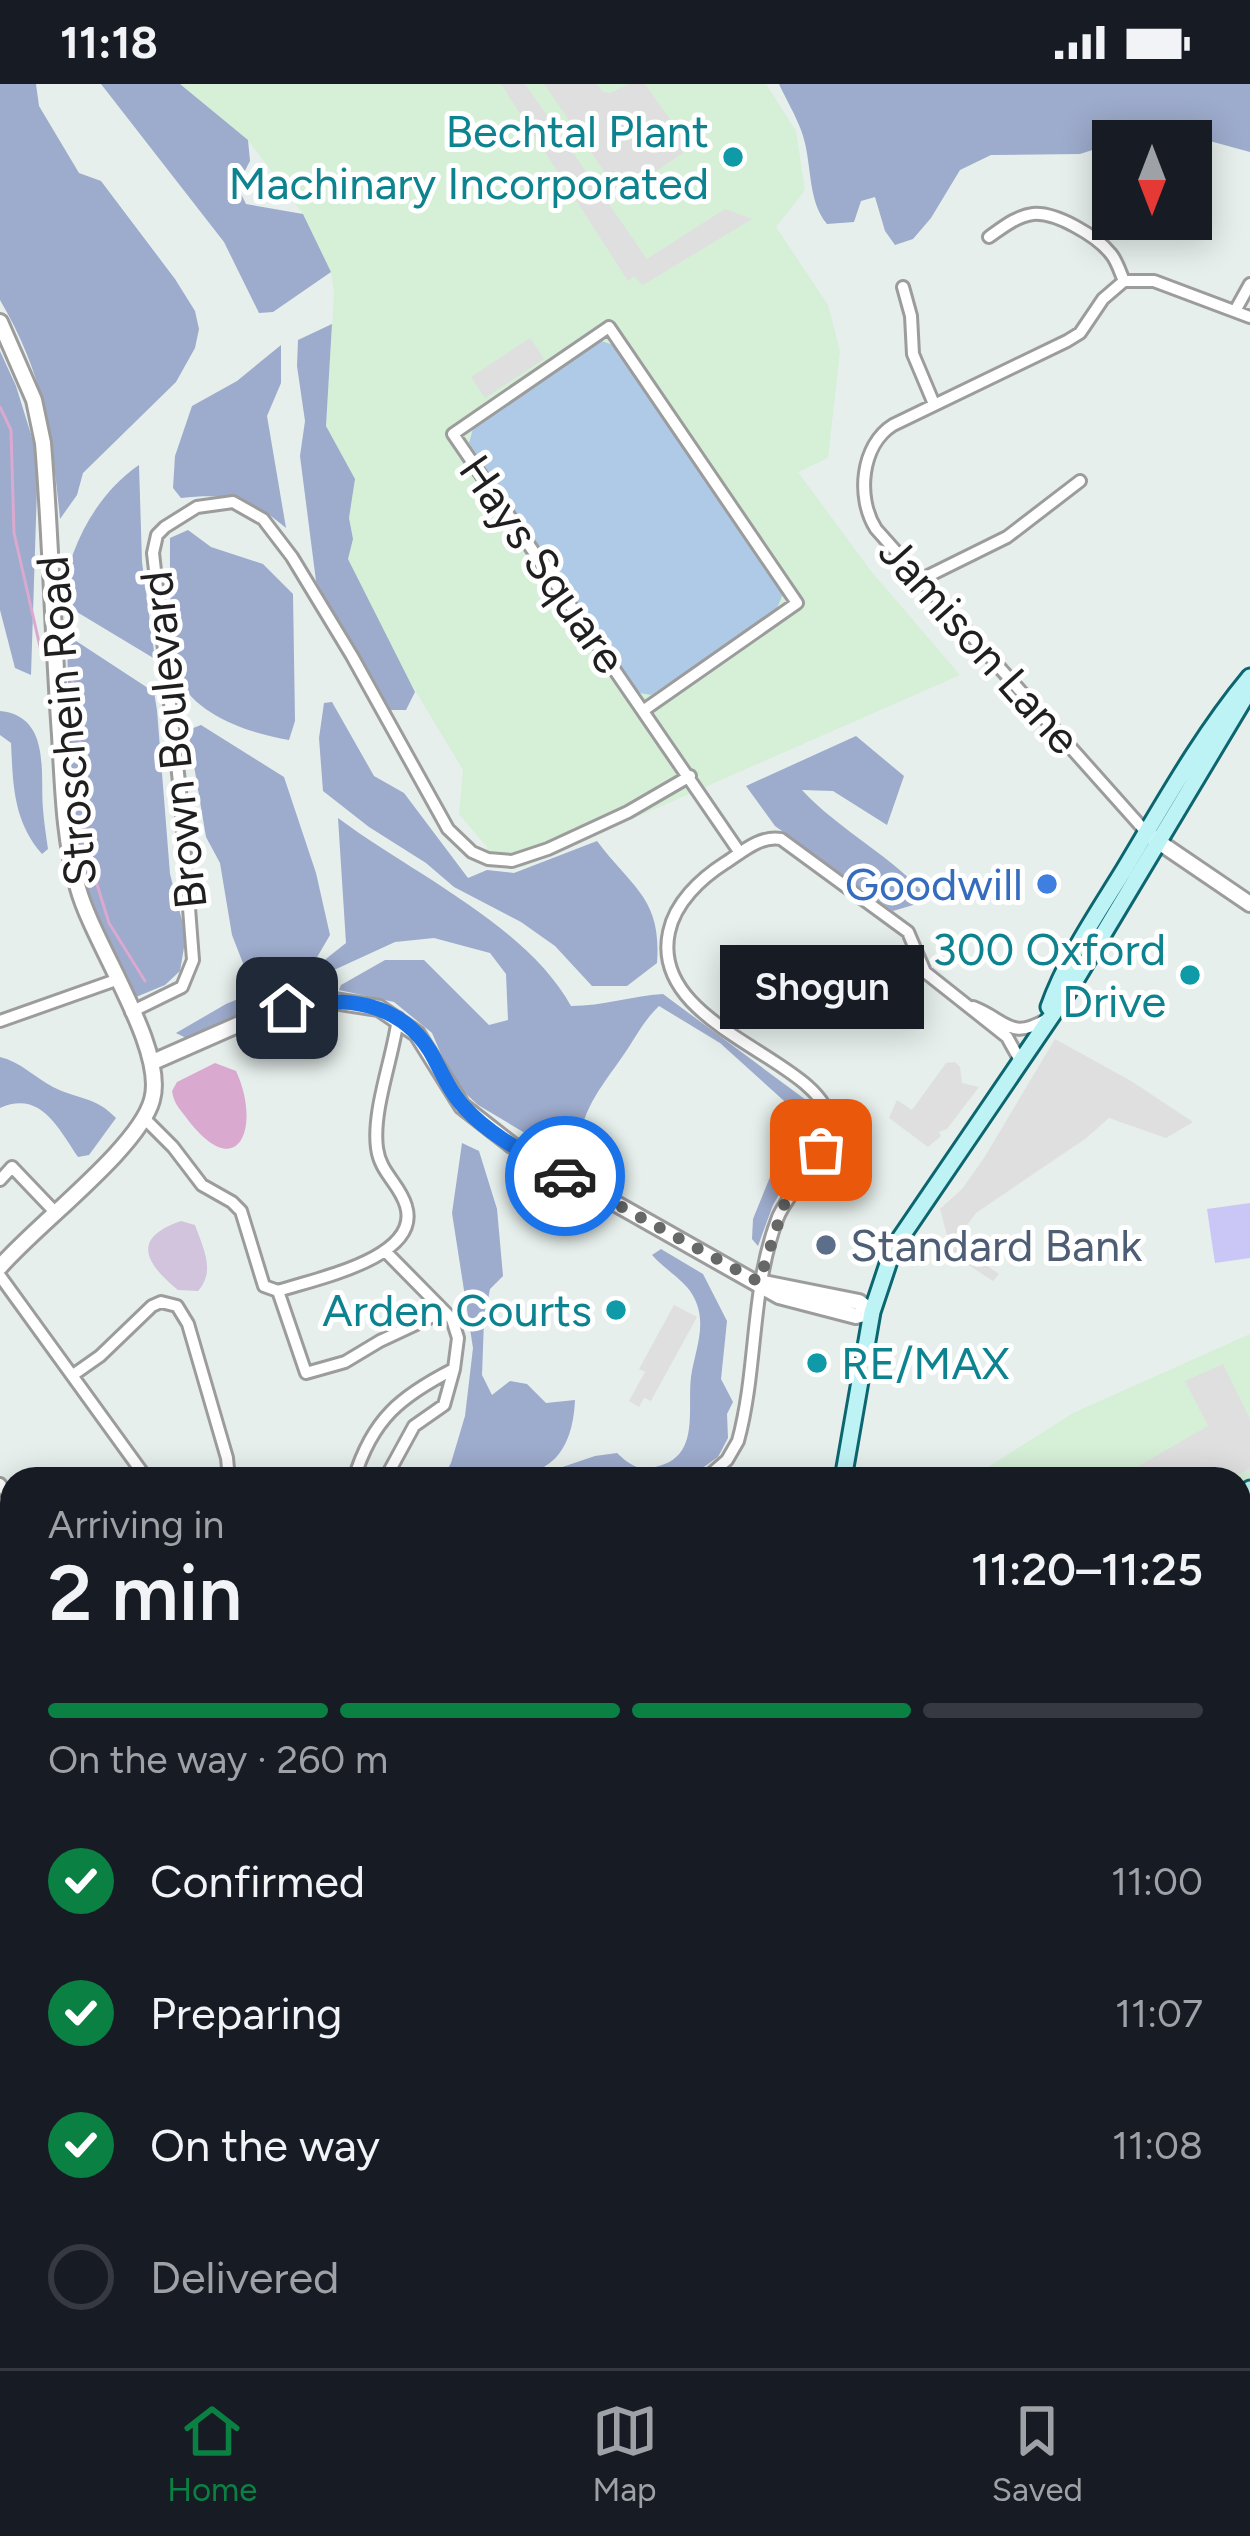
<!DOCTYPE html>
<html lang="en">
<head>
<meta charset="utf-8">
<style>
  :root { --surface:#171b24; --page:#242831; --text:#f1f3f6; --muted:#9ea1a6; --line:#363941; --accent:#0b8043 }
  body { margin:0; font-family:Figtree,sans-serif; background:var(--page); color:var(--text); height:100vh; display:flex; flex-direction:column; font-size:45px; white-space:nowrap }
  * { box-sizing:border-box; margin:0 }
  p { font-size:39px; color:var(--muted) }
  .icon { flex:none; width:66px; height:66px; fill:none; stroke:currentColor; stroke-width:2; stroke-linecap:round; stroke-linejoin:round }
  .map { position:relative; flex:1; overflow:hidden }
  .panel { position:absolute; left:0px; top:1383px; width:1251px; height:903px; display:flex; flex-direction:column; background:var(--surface); border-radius:36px 36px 0 0; box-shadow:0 6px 30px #0003 }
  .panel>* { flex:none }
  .needle { width:78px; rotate:180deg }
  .controls { position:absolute; left:1092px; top:36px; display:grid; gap:24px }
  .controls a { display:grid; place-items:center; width:120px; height:120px; border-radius:0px; background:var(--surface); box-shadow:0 6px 30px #0003; font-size:60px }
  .pin { position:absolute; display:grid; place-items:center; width:102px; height:102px; color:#fff; margin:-51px; border-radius:24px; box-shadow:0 6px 18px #0006 }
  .courier { position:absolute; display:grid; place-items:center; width:120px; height:120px; margin:-60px; border:9px solid #1a73e8; border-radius:50%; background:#fff; color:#222; box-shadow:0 3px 15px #0007 }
  .bubble { position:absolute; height:84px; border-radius:0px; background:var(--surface); box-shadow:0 6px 30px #0003; font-size:39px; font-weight:600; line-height:84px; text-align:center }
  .head em { font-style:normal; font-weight:600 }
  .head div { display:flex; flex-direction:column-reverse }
  .head { display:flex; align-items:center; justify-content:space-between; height:204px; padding:0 48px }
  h1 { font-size:78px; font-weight:600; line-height:90px }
  .bar { display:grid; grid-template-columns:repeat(4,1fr); gap:18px 12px; align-content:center; height:144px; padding:0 48px }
  .bar i { height:15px; border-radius:9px; background:var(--line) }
  .bar .selected { background:var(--accent) }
  .bar p { grid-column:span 4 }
  ol { padding:0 48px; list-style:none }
  li { display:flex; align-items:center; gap:36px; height:132px }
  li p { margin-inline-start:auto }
  li .icon { padding:12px; border-radius:50%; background:var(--accent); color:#fff; stroke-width:4 }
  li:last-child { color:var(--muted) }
  li i { width:66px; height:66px; border:6px solid var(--line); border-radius:50% }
  .status { display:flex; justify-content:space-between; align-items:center; height:84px; padding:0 60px; background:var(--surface); direction:ltr }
  .status svg { height:33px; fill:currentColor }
  .tab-bar { display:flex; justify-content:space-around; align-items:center; height:168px; border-top:3px solid var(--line); background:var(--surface); font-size:33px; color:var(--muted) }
  .tab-bar a { display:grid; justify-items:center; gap:6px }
  .tab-bar .selected { color:var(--accent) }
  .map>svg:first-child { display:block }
  .residential { fill:#dcdddc }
  .commercial { fill:#d6efd7 }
  .grass { fill:#afcae6 }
  .forest { fill:#9dabcc }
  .wetland { fill:#d1c4dc }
  .park { fill:#cac6f6 }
  .parking { fill:#dfdfdf }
  .water { fill:#daa9cf }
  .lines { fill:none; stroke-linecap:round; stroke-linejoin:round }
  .stream { stroke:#daa9cf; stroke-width:3 }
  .minor-casing { stroke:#9c9c9c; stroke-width:16 }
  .tertiary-casing { stroke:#9c9c9c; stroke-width:20 }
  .secondary-casing { stroke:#0c6670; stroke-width:21 }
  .trunk-casing { stroke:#68cf31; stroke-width:22 }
  .minor { stroke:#fff; stroke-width:10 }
  .tertiary { stroke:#fff; stroke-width:14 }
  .secondary { stroke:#bef3f5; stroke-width:15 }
  .trunk { stroke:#a3ecb2; stroke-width:16 }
  .done { stroke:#656867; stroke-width:12; stroke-dasharray:0 21.6 }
  .route { stroke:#1a73e8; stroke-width:15 }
  .culture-dot { fill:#0f9aa8; stroke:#fff; stroke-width:4.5 }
  .shop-dot { fill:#3f7fe0; stroke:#fff; stroke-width:4.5 }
  .service-dot { fill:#5c6f8a; stroke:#fff; stroke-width:4.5 }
  .labels { text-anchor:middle; stroke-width:10; stroke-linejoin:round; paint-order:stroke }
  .culture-label { font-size:45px; fill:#0d838f; stroke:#fff; text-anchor:end }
  .street-label { font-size:45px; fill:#1f1f1f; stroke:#fff }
  .shop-label { font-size:45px; fill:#366cbe; stroke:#fff; text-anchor:end }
  .service-label { font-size:45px; fill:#4e5e75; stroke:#fff; text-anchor:start }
</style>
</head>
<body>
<div class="status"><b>11:18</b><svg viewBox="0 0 49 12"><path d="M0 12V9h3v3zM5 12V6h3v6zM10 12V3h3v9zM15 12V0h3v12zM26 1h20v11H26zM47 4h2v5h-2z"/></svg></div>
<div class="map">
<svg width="1250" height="2284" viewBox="0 0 1250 2284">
  <rect width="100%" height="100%" fill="#e6efec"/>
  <path class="residential" d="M0,2193L12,2208V2274H142L149,2284H0Z"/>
  <path class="commercial" d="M180,0H766L796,47L805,106L776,143L828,221L840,267L828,374L798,388L871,487L960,591L523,783L484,779L487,763L459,730L463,686L407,593L348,475L353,455L349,434L355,395L326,342L334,210L331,188L303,130L248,56Z
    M1250,1250V1579L1239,1582V1395H969L1073,1329Z
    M1250,1595V1902L1239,1904V1597Z
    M12,1898V2114L0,2110V1900Z"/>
  <path class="grass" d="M601,257L617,262L783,510L775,529L651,611L640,609L633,602L469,359L474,341Z"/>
  <path class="forest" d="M0,0H36L39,22L79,89L101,97L175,195L195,227L199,245L195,264L176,298L83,389L77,411L60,435C52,351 44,291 0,216Z
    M101,0H180L248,56L250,77L237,102L246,120L303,130L331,188L273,228L259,229L224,158Z
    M779,0H1250V68L1195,53L1190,57H1160L1161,44L1080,70L991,71L960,86L931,134L913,155L895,161L885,147L875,113L861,117L854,138L827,140C806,115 813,77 801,46C795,30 786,15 779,0Z
    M332,240L326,342L355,395L349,434L353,455L348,475L415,608L406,626H386L316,497L300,372L305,337L297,282L298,256Z
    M281,261V299L267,332L286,444C251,414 228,409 181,414L173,404L175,372L192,322L237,297Z
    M0,267L16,302L38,373L31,591L15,584L0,526Z
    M139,381L142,478L155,575L62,519C67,466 95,411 139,381Z
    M188,446L211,463L263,480L293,510L295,637L289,656C250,649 198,633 178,594C169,574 170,479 170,454Z
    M67,551L154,608L157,626L170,790L186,852L180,887L165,901L136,913C123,889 107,864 97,838C63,747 70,646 67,551Z
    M332,618L374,692L404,709L468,794L487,786L514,789L597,757C632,804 662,814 657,879L627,902H592L555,862L521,838L454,803L426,779L369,743L323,707L319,654L324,619Z
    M0,627C51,632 40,689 43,725C44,738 46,752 48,765L42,770C13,737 13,700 11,659L0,651Z
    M201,641L284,693L316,789L330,851L316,875L246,887L232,851L220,779L206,753L188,646Z
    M856,652L904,692L887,741L833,707L802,706C841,748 892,771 930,816L893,827L775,742L746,702Z
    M338,734C413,790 526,841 571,922C603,922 631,912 663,910L806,1016L817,1031L816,1047L773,1121L758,1162L752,1155L753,1135L770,1093L796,1051L793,1025L720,959L659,922C642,938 634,957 620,976C593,1014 579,1031 577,1080L478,1021L453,998L432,949L394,918L339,906L341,901L385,876H424L489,941L508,936L506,890L490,869L434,854L395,858L186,954L176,949L226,920L317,882L346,859Z
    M0,973C21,978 34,993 53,1003C79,1016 95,1012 116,1034L89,1071L78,1073C58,1044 41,1006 0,1024Z
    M462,1059L479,1067L497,1125L503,1192L490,1205L484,1236L482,1291L492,1311L510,1297L527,1300L546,1319L575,1316C571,1404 510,1395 442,1395L451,1379L465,1332L473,1264L452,1129Z
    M661,1165L703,1190L727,1237L721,1295L733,1318L727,1330L728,1354L718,1373L687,1395H527L595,1372L617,1369C632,1383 639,1387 659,1382C700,1371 687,1326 691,1293C695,1265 709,1238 692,1210C684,1196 663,1184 652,1171Z
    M0,2112L12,2116V2224L0,2216Z
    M132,2274H373L374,2284H139Z"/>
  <path class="wetland" d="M181,1137L195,1141C203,1164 216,1187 198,1207L178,1206C145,1179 131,1154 181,1137Z"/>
  <path class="park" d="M1250,1119V1174L1215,1179L1207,1125Z
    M368,2274H523L521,2284H372Z"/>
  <path class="parking" d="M501,0H525L647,175L725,125L752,135L643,201L634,192L628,197Z
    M544,0H597L603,8L610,9L629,0H645L690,64L621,112Z
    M530,254L544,275L485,314L471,293Z
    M1055,955L1131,997L1193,1038L1166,1054L1109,1034L1085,1055L976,1129L954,1159L999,1190L993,1197L952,1170L940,1125L962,1105L984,1074Z
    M955,978L960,983L962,999L979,1003L947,1045L939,1048L941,1052L928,1063L889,1034L897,1016L912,1026L946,979Z
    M674,1221L697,1233L651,1317L644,1314L639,1323L629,1317L645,1288L639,1285Z
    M1223,1280L1250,1335V1384L1231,1395H1116L1208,1342L1185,1297Z
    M1247,1601L1250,1790L1239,1792V1602Z
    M0,2030L12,2034V2114L0,2110Z"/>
  <path class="water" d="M215,979L236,987C262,1043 238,1104 185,1032C178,1023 174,1019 172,1007L177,998Z"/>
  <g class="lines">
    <path class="stream" d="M0,323L11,346L14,449L41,567
      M70,584L79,633L86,765L109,839L145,897"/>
    <defs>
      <path id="minor" d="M989,153C1002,144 1016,132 1033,130C1056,128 1097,152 1111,170C1117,177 1120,188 1124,197
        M903,203L911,232L913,270L934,320
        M1235,227L1250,200
        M920,496L1007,453L1080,397
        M644,626L797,519L609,243L453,350L740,769
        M1146,748L876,445C856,414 861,361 893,341L1067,257L1080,249L1103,215L1124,197H1154L1250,233
        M973,923C1005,935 1010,957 1045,936
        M131,928L182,903L193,876L180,707L153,469L157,451L165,443L197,423L233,418L263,435L292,473L352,572L448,745L472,768L488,775L512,777L548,765L628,728L690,692
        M0,937L116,896
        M145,1035L173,1063L202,1101L232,1118L241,1127L264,1202L278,1207
        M0,1096L12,1083L54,1127
        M0,1192L147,1395
        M278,1207C314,1195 422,1174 406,1122C400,1100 380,1089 377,1064C372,1026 393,974 398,934
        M278,1207L306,1289L345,1278L380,1257L444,1227
        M73,1291L100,1272L152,1222L161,1218L177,1222L188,1240L227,1374L229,1395
        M354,1395C372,1335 401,1312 454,1285L458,1254L452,1235L386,1168
        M385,1395L414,1342L444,1321L454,1285
        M705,1395L727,1376L738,1357C758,1283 750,1206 778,1133C790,1105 831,1067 830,1039C826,975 648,945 669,848C675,819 700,795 725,779C742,768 761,751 781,755L908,848L925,888L1007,953L1021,978
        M0,1400L12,1416
        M0,1446L12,1437
        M15,2274L70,2284
        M484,2274L485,2284
        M914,2284L915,2274"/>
      <path id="tertiary" d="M0,238L34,316L43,359C51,456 53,554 60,651C63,702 64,755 78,804C93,860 167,965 152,1016C139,1064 37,1140 0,1183
        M1150,752L1250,820
        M153,978L244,938L288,924L334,917L379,924L417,950L462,1022L512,1061L779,1212L856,1232L872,1228
        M759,1198L859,1218L872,1228
        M1239,1996L1250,1995"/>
      <path id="secondary" d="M1049,923C1066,875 1097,830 1124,786C1163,721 1201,652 1250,593
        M843,1395L872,1228L893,1165L1072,902L1250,605
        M1239,1412L1250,1405
        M0,1781L12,1786"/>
      <path id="trunk" d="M1239,1566L1250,1563
        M0,1884L12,1881"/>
    </defs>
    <use href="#minor" class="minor-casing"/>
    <use href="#tertiary" class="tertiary-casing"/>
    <use href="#secondary" class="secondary-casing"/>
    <use href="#trunk" class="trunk-casing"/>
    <use href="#minor" class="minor"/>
    <use href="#tertiary" class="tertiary"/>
    <use href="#secondary" class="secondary"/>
    <use href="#trunk" class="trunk"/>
  </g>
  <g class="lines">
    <path class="done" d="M565,1092L759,1198L785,1118L821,1066"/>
    <path class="route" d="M287,924C341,911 398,916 430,967C441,986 449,1007 464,1023C491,1053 531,1072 565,1092"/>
  </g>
  <g class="culture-dot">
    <circle cx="733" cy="73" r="12"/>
    <circle cx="1190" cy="891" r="12"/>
    <circle cx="616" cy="1226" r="12"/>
    <circle cx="817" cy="1279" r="12"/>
  </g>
  <circle class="shop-dot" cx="1047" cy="800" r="12"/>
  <circle class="service-dot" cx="826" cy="1161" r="12"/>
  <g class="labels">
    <g class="culture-label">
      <text x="709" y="63">Bechtal Plant<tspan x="709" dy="52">Machinary Incorporated</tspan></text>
      <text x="1166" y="881">300 Oxford<tspan x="1166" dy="52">Drive</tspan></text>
      <text x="592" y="1242">Arden Courts</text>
      <text x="841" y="1295" text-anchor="start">RE/MAX</text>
    </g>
    <g class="street-label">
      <text transform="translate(543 480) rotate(55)" y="16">Hays Square</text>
      <text transform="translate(980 561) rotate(48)" y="16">Jamison Lane</text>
      <text transform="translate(66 637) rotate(-95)" y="16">Stroschein Road</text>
      <text transform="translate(173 656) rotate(-96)" y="16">Brown Boulevard</text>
    </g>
    <g class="shop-label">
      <text x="1023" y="816">Goodwill</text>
    </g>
    <g class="service-label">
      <text x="850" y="1177">Standard Bank</text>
    </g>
  </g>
</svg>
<div class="controls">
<a><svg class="needle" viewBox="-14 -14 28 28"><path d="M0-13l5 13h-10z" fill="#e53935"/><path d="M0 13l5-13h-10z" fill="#9ea1a6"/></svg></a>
</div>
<div class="pin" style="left:821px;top:1066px;background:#ea580c"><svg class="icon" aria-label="bag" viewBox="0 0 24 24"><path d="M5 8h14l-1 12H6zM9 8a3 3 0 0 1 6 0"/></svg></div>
<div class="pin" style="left:287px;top:924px;background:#1f2937"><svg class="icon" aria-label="home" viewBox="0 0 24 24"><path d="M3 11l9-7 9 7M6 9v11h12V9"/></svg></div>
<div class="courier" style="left:565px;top:1092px"><svg class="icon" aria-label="car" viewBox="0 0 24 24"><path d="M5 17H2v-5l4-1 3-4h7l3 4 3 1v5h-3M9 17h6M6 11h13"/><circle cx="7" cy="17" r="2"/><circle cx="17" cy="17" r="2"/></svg></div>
<div class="bubble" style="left:720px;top:861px;width:204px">Shogun</div>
<section class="panel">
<div class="head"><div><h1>2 min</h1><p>Arriving in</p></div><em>11:20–11:25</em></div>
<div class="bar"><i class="selected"></i><i class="selected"></i><i class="selected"></i><i></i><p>On the way · 260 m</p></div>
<ol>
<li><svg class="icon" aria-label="check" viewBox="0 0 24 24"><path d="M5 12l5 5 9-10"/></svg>Confirmed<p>11:00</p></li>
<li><svg class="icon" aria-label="check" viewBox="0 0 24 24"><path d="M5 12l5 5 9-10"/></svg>Preparing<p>11:07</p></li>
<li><svg class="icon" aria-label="check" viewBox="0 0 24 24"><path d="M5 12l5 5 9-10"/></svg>On the way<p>11:08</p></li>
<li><i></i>Delivered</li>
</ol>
</section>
</div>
<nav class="tab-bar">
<a class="selected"><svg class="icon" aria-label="home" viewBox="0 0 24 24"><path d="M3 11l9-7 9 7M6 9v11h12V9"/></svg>Home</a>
<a><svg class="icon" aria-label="map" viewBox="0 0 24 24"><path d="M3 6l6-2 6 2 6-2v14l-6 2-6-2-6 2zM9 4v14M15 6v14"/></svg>Map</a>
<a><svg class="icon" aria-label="saved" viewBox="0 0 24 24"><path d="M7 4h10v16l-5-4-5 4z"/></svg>Saved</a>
</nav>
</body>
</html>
